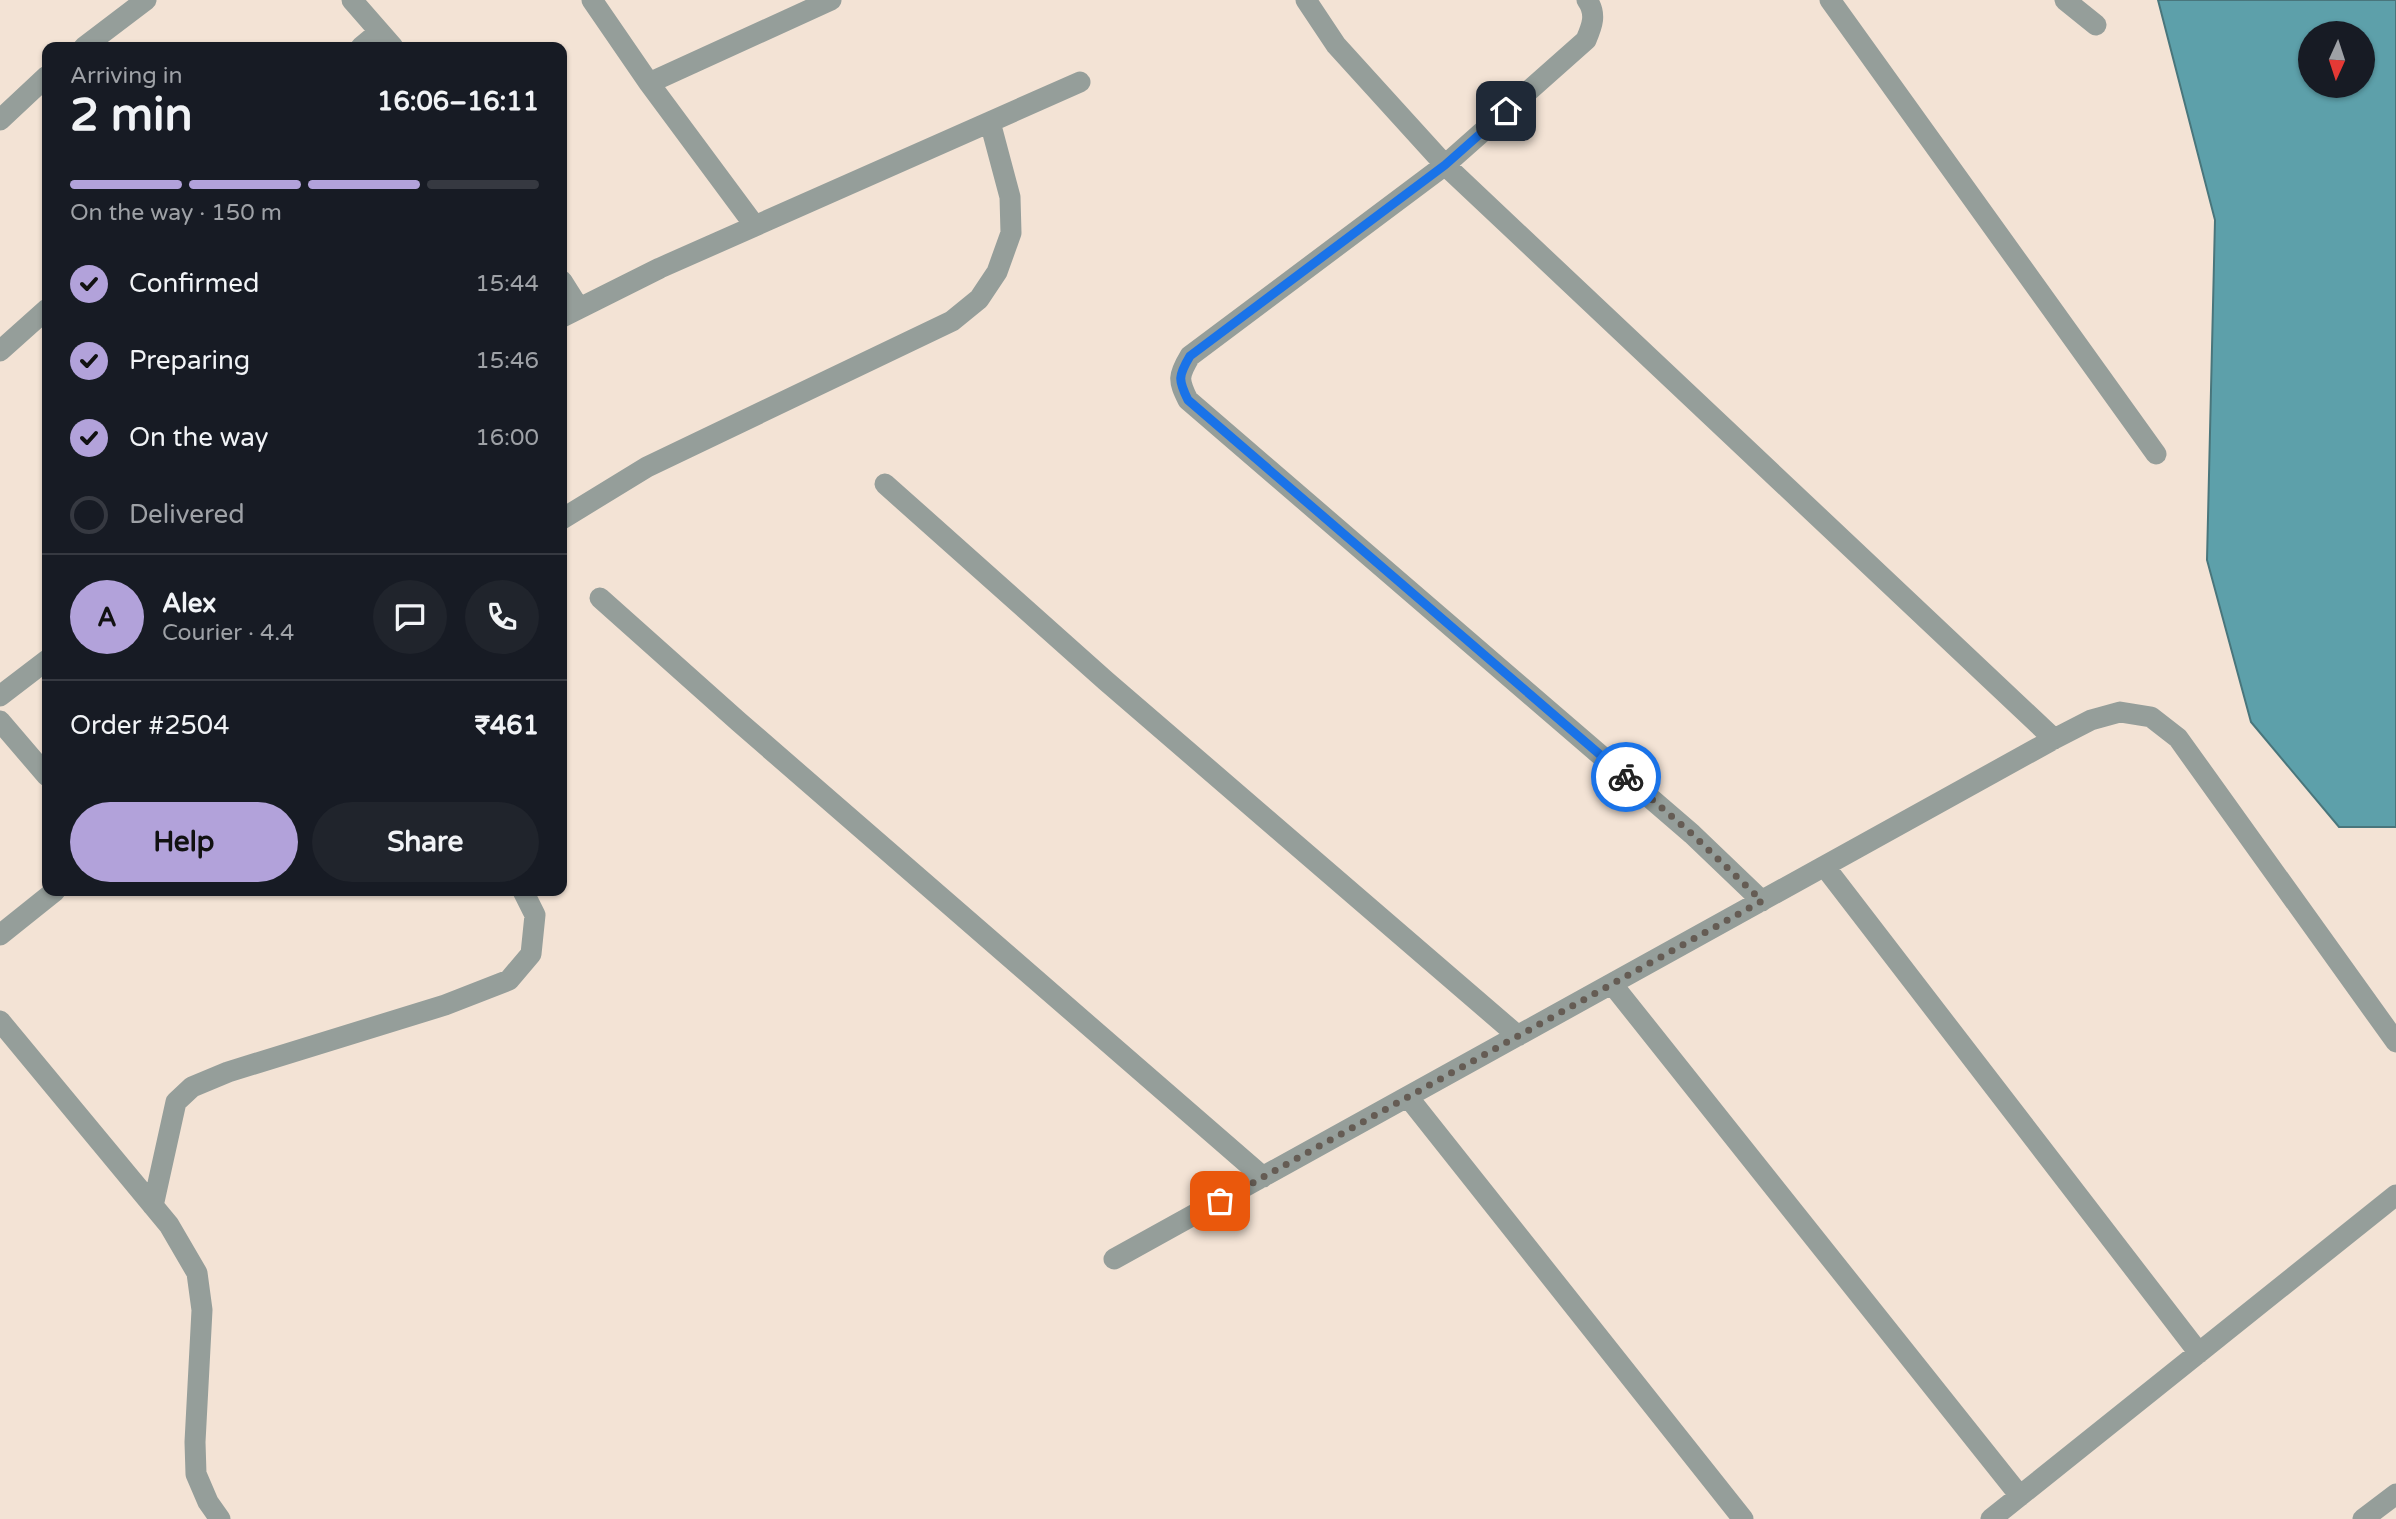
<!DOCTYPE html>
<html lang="en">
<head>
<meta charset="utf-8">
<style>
  :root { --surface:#171b24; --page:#20242c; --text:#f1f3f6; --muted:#9ea1a6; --line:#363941; --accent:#b2a2da }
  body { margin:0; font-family:"Varela Round",sans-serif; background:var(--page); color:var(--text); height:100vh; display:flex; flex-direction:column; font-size:26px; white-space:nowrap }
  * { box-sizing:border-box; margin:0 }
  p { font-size:23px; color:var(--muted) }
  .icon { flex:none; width:38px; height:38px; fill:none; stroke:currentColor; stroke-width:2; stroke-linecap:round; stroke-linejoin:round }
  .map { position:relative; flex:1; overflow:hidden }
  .sheet { position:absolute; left:42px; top:42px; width:525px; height:854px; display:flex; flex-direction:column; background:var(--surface); border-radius:14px; box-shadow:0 2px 5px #0004 }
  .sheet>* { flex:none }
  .needle { width:46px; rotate:183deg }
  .tools { position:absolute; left:2298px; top:21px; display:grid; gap:14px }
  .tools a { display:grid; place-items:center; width:77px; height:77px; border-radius:50%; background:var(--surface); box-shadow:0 2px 5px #0004; font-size:35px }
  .pin { position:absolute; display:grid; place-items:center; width:60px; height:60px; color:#fff; margin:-30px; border-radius:14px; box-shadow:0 4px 10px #0006 }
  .courier { position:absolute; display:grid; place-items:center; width:70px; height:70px; margin:-35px; border:5px solid #1a73e8; border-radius:50%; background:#fff; color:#222; box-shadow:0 2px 9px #0007 }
  .overview em { font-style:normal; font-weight:800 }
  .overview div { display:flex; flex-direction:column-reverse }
  .overview { display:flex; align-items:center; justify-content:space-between; height:119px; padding:0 28px }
  h1 { font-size:46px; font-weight:800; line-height:52px }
  .bar { display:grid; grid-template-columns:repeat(4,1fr); gap:10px 7px; align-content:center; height:84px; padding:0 28px }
  .bar i { height:9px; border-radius:5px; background:var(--line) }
  .bar .on { background:var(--accent) }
  .bar p { grid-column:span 4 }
  .line { display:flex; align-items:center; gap:18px; padding:0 28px; border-top:2px solid var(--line) }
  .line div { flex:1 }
  .round { display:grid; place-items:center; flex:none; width:74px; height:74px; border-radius:37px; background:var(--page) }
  ol { padding:0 28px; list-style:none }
  li { display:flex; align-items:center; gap:21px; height:77px }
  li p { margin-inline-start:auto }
  li .icon { padding:7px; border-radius:50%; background:var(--accent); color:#111; stroke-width:4 }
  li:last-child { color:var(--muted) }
  li i { width:38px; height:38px; border:4px solid var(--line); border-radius:50% }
  .cta { display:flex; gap:14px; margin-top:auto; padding:14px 28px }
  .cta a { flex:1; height:80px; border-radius:42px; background:var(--accent); color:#111; font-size:28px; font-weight:800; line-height:80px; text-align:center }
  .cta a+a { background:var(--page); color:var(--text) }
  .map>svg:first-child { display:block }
  .water { fill:#5da0aa; stroke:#49767c; stroke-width:2; fill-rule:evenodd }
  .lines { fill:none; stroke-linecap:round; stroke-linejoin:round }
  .street { stroke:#959e9a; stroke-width:21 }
  .done { stroke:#655c54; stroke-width:7; stroke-dasharray:0 12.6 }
  .route { stroke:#1a73e8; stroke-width:9 }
</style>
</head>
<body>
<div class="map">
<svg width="2396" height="1519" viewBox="0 0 2396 1519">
  <rect width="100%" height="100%" fill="#f3e3d5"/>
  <path class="water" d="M2158,0H2396V827H2339L2251,722L2207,560L2215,220ZM2310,33H2362V86H2310Z"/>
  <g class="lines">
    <path class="street" d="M352,0L393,47
      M592,0L649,83L755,226
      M1306,0L1336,45L1445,165L2054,739
      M1587,0C1597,14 1592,26 1586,40L1445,165L1190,356C1178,376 1178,380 1188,400L1692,834L1762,901
      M1830,0L2156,454
      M2065,0L2096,25
      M84,47L146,0
      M361,47L379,32
      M649,83L831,0
      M0,120L47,76
      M562,281L579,308
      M562,317L660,268L1080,82
      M0,351L47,309
      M885,484L1106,681L1518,1036
      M562,519L647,467L952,321L979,299L997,272L1011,233L1010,197L990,122
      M600,598L739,722L1263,1177
      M0,696L47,660
      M0,721L47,776
      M1825,867L2199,1353
      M0,935L55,891
      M1612,984L2020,1496
      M0,1021L169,1225L197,1273L202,1310L195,1442L196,1474L208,1502L220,1519
      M1408,1097L1743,1519
      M153,1206L176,1102L192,1087L228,1072L445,1005L509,980L531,954L535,915L523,891
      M1114,1259L2054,739L2091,720L2120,712L2151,717L2178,738L2396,1042
      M1991,1519L2396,1195
      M2363,1519L2396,1494"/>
  </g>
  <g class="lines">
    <path class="done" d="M1220,1201L1762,901L1692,834L1626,777"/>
    <path class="route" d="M1506,111L1445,165L1190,356C1178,376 1178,380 1188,400L1626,777"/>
  </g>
</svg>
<div class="tools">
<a><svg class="needle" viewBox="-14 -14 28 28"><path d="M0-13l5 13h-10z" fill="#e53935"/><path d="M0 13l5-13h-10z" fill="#9ea1a6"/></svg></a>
</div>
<div class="pin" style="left:1220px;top:1201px;background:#ea580c"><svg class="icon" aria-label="bag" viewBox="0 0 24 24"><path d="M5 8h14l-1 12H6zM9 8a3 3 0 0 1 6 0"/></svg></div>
<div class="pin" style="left:1506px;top:111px;background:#1f2937"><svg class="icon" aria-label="home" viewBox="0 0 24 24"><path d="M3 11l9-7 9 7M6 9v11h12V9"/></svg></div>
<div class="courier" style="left:1626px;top:777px"><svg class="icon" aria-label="bike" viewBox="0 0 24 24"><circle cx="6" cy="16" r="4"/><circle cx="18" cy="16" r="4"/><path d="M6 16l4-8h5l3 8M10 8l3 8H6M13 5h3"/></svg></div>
<section class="sheet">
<div class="overview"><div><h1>2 min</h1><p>Arriving in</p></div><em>16:06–16:11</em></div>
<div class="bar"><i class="on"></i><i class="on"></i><i class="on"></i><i></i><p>On the way · 150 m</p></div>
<ol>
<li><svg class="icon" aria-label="check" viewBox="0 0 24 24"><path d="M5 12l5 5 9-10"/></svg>Confirmed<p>15:44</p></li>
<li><svg class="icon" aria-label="check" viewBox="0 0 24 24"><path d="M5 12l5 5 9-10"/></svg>Preparing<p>15:46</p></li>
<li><svg class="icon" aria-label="check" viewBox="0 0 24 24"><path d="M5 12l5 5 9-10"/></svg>On the way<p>16:00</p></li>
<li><i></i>Delivered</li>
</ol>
<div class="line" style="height:126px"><b class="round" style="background:var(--accent);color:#111">A</b><div><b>Alex</b><p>Courier · 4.4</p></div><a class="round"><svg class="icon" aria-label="chat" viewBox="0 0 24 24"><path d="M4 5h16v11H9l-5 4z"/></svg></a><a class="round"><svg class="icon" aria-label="phone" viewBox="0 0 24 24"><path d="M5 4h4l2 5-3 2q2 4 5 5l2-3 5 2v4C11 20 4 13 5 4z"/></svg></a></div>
<div class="line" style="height:91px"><div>Order #2504</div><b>₹461</b></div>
<div class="cta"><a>Help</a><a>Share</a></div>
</section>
</div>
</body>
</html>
